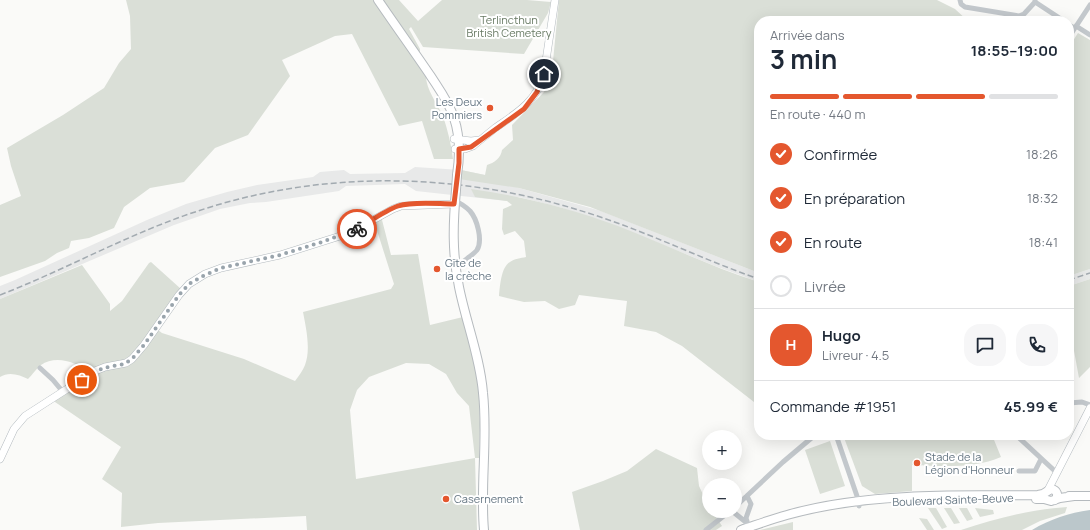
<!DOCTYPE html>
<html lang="fr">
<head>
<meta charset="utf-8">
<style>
  :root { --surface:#fff; --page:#f6f6f7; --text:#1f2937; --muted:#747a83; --line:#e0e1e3; --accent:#e4572e }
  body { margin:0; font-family:Manrope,sans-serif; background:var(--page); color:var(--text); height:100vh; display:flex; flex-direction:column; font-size:15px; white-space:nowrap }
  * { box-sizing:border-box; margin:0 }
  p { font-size:13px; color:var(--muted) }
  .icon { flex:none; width:22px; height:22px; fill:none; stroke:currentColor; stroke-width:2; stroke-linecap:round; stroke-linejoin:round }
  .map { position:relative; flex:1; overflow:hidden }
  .side { position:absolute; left:754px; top:16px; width:320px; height:424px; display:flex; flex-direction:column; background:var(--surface); border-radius:16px; box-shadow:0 4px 16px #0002 }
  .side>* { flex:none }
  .controls { position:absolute; left:702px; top:430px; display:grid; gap:8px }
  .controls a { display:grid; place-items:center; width:40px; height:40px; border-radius:50%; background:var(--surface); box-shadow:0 4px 16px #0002; font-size:20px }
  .pin { position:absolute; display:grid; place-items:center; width:34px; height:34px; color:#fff; margin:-17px; border:2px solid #fff; border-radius:50%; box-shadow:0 1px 4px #0007 }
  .courier { position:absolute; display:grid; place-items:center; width:40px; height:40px; margin:-20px; border:3px solid #e4572e; border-radius:50%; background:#fff; color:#222; box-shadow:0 1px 5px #0007 }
  .summary em { font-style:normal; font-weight:700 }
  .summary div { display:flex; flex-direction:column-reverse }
  .summary { display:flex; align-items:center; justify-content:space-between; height:68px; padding:0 16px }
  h1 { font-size:26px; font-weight:700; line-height:30px }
  .bar { display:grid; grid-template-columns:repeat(4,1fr); gap:6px 4px; align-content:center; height:48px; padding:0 16px }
  .bar i { height:5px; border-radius:3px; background:var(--line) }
  .bar .active { background:var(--accent) }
  .bar p { grid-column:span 4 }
  .line { display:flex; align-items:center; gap:10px; padding:0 16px; border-top:1px solid var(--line) }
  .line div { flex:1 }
  .round { display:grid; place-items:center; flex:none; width:42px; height:42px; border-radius:16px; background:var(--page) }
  ol { padding:0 16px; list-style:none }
  li { display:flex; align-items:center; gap:12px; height:44px }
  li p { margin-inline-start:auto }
  li .icon { padding:4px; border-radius:50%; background:var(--accent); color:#fff; stroke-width:4 }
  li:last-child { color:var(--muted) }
  li i { width:22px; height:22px; border:2px solid var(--line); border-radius:50% }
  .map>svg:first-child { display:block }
  .built { fill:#e8e9e9 }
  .green { fill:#dadfd7; fill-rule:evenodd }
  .water { fill:#bbc7cb }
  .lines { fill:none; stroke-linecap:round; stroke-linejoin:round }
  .secondary-casing { stroke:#b3babf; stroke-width:8 }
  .primary-casing { stroke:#b5babe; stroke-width:10 }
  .street { stroke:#c3c8cc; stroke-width:5 }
  .secondary { stroke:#fff; stroke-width:7 }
  .primary { stroke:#fff; stroke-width:8 }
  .rail { stroke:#a2aab0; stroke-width:1.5; stroke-dasharray:6 3; stroke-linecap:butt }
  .primary-bridge-casing { stroke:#b5babe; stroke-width:10; stroke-linecap:butt }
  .primary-bridge { stroke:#fff; stroke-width:8 }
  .done { stroke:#99a4ac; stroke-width:4; stroke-dasharray:0 7.2 }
  .route { stroke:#e4572e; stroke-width:5 }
  .poi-dot { fill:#e4572e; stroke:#fff; stroke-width:1.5 }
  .labels { text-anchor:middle; stroke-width:4; stroke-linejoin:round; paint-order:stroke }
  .park-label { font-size:11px; fill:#687a64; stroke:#fff }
  .poi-label { font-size:11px; fill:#657683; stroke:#fff; text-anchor:start }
  .street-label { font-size:11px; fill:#657683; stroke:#fff }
</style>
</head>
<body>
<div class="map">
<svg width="1090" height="530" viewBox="0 0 1090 530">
  <rect width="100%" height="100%" fill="#fafaf8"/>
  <path class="built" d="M415,167L461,170L485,175L519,188L601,211L759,273V282L715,266L619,227L562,208L519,197L507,201L416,191L405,184L346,186L339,191L266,202L250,203L220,209L174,225L0,299V286L15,280L147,220L186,204L227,192L257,185L313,177L320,172L344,170L350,174L405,173Z
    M1090,269V279L1069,286V276Z"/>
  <path class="green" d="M126,0H373L426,74C425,88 437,103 443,116C448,131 451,144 453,159H434L422,121L399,126L352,34L335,36L282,60L290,76L248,135L215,148L184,182L150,188L124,207L114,228L89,238L71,241L69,248L57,253L45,261L0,277V205L21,196L11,166L7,148L63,115L104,88L119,63L131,49L130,16Z
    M382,0H399L418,21L442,0H527L551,2L548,13L524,54L423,47L411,27L409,29L420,49V56Z
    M559,0H937L955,9L968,21H759V273L590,207L519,188L459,179L461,170L485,175L487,165C494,163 501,158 502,150L513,140L512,125L544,92L553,61Z
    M1078,33L1090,40V269L1069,276V47Z
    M471,189C521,196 570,208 618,226C665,244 711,267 759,282V395L754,402L682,346L656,332L624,326L627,301L579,295L575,305L559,309L545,301L524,302L499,296C500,286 501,267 510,262C514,259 521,258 526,257L524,241L515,231L504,235L502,229L503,209L512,205L507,201L475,197Z
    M381,216L391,255L418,254L430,325L463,317L476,372L479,394L480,425L479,458H475L477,530H307L306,516L158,523L121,527L122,493L102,479L121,447L55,402L53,397L87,372C77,361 54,355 41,365C36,369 32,375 28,379C20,375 9,371 0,377V299L82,265L110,304V311L122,301L149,263L151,262L181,289L154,327L162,333L244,359L295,381C299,376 303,370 305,365C311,349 306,328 303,312L391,289L394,284L374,221ZM406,363L429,364L446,374L457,393L469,406L475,458L356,479L350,410L357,390L369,377Z
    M1090,279V367L1079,378L1072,340L1069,335V286Z
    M843,435H992L1001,457C974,469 942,466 912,465V491L875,494L862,486Z
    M830,441L845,486L820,494L805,450Z
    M656,449L697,468L699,486L709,507V511H712L722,526L716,530H580L572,492L603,481L627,471Z
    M1067,507L1065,513L1040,521L1022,530H961C995,519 1031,509 1067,507Z
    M928,508H936L947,527L942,529Z
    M944,508H951L960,523L954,524Z
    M959,508H967L973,519L967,521Z
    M975,508L993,510L994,514L980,517Z
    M919,518L927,519L934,530H927Z
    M793,522V530H760Z"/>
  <path class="water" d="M1090,510V530H1032C1050,519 1069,513 1090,510Z"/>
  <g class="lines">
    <defs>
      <path id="secondary" d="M454,139L471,141L479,140
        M455,149H465L473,146C480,140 488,134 495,128C517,113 537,101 544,74L555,0
        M0,459L14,429L25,416L95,371L105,367L126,363L132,359L144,345L179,295L189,284L205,274L221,268L280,255L337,237L353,231L393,209L401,206L454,204
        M1048,490L1090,408"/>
      <path id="primary" d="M378,0C395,25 413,50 430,75C439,89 449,102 454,118C460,136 460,156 457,175
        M456,190C453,224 452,253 459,287C466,322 480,357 483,393C488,439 480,485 484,530
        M1069,496H1090
        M1036,499H1044L1051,501L1060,498L1074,496
        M741,530C756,525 772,519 787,515C826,504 867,499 907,497C951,494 994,496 1038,495L1043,494L1051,489C1057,490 1059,495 1055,500"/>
    </defs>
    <use href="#secondary" class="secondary-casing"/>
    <use href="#primary" class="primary-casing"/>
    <path class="street" d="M960,0L961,4L965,7L1019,16L1024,14L1035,2
      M1035,0V2L1064,21
      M1069,25L1074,28
      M1076,26L1090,35
      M1069,37L1090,5
      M455,201C460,203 466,207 470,211C477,219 483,240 477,250C476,252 458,266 455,267
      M40,368L53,380L63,392
      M1069,403L1082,402L1090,405
      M836,435L858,499L859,506
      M1016,435L1057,473
      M1019,471H1035L1041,459
      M747,496L751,504L746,518L749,528
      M735,507L783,462L815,435
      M732,511L747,523
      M706,530L730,511"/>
    <use href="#secondary" class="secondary"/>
    <use href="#primary" class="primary"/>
    <path class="rail" d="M1069,280L1090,273
      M0,295C67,269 130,233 198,211C324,169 462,172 588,213C646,231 701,259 759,279"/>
    <defs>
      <path id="primary-bridge" d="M456,190L457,175"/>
    </defs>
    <use href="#primary-bridge" class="primary-bridge-casing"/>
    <use href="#primary-bridge" class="primary-bridge"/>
  </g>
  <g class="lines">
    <path class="done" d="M82,380L103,368L124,364L132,359L144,345L179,295L189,284L203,276L221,268L280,255L322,242L357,229"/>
    <path class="route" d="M357,229C369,222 386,210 398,206C414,201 438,204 454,204L459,163V149L471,147L524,109L537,92L544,74"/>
  </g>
  <g class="poi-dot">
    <circle cx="490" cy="108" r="4"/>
    <circle cx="437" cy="269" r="4"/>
    <circle cx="917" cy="463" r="4"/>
    <circle cx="446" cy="499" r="4"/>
  </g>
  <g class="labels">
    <g class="park-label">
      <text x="509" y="24">Terlincthun<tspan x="509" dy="13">British Cemetery</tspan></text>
    </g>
    <g class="poi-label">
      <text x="482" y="106" text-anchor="end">Les Deux<tspan x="482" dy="13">Pommiers</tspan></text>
      <text x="445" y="267">Gîte de<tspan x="445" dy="13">la crèche</tspan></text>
      <text x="925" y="461">Stade de la<tspan x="925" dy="13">Légion d'Honneur</tspan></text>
      <text x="454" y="503">Casernement</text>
    </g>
    <g class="street-label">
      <text transform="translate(953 500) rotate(-2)" y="4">Boulevard Sainte-Beuve</text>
    </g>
  </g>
</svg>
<div class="controls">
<a>+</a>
<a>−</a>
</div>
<div class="pin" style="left:82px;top:380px;background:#ea580c"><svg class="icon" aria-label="bag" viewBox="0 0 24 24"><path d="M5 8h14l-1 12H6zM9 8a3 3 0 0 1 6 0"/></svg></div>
<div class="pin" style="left:544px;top:74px;background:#1f2937"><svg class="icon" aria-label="home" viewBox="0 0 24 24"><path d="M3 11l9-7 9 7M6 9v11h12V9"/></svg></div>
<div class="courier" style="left:357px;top:229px"><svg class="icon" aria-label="bike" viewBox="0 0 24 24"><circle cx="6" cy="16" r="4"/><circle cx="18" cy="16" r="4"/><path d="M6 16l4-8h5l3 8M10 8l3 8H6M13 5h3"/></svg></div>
<section class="side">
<div class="summary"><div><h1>3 min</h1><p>Arrivée dans</p></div><em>18:55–19:00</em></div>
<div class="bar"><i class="active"></i><i class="active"></i><i class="active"></i><i></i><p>En route · 440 m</p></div>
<ol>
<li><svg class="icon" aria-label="check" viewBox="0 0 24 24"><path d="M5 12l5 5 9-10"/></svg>Confirmée<p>18:26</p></li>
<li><svg class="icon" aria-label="check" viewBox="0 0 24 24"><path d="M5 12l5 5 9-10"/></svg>En préparation<p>18:32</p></li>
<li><svg class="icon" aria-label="check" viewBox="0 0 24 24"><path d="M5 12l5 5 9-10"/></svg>En route<p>18:41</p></li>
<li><i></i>Livrée</li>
</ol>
<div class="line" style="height:72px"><b class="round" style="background:var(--accent);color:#fff">H</b><div><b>Hugo</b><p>Livreur · 4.5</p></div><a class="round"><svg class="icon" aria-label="chat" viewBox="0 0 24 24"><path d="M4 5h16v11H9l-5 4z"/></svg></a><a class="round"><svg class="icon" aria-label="phone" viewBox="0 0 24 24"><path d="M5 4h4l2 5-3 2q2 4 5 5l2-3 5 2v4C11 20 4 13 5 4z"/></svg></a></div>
<div class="line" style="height:52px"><div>Commande #1951</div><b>45.99 €</b></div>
</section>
</div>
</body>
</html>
